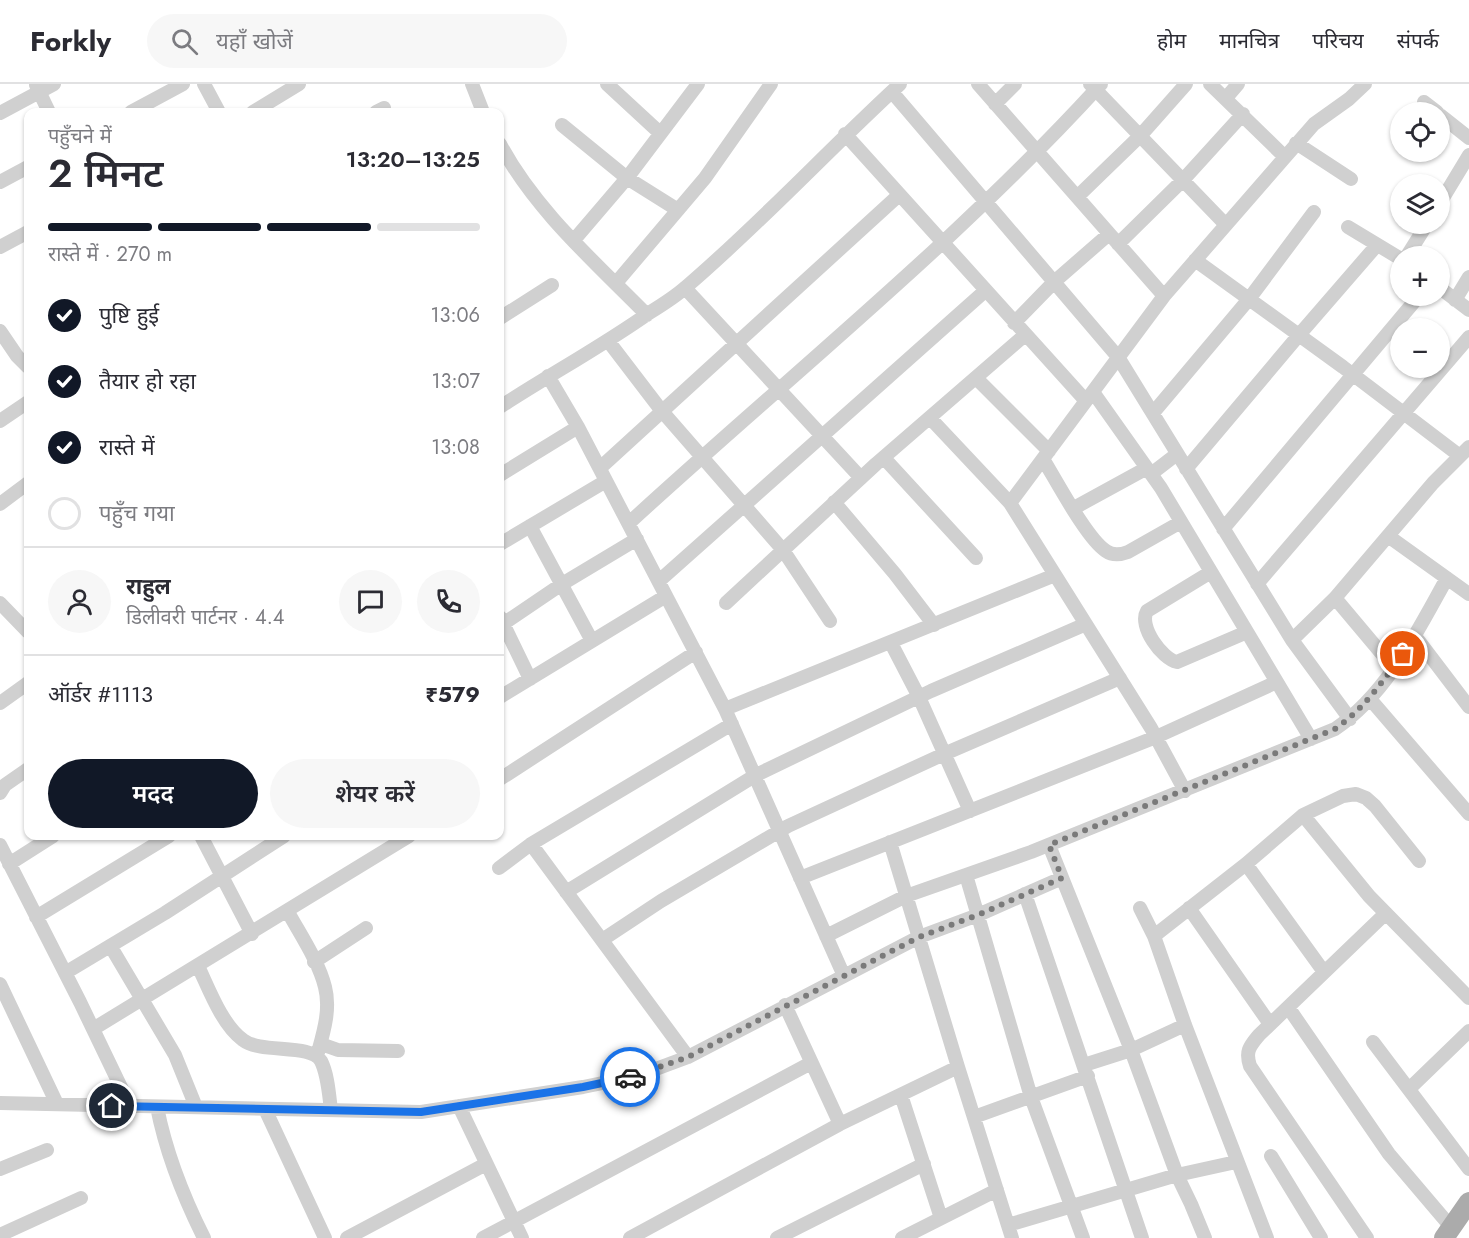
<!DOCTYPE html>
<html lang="hi">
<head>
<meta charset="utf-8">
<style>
  :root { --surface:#fff; --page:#f7f7f7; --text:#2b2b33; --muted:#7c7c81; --line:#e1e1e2; --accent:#111827 }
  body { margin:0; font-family:Jost,"Noto Sans Devanagari",sans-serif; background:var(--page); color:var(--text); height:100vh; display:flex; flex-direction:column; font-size:22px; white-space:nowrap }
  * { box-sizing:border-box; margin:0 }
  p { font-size:20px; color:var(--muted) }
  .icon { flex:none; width:33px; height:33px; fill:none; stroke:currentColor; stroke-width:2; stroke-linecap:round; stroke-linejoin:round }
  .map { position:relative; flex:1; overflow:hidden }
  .panel { position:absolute; left:24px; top:24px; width:480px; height:732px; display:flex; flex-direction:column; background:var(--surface); border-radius:12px; box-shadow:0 2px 4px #0004 }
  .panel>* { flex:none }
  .controls { position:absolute; left:1390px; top:18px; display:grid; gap:12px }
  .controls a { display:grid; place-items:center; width:60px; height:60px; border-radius:50%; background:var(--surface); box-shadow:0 2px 4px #0004; font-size:30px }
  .pin { position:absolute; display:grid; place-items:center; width:51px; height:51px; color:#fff; margin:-26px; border:3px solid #fff; border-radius:50%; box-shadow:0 2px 6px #0007 }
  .courier { position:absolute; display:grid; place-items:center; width:60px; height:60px; margin:-30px; border:4px solid #1a73e8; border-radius:50%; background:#fff; color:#222; box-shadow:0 2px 8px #0007 }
  .overview em { font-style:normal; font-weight:600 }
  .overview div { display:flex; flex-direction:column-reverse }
  .overview { display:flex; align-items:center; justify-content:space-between; height:102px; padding:0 24px }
  h1 { font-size:39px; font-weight:600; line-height:45px }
  .bar { display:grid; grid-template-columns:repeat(4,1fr); gap:9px 6px; align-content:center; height:72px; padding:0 24px }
  .bar i { height:8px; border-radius:4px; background:var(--line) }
  .bar .on { background:var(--accent) }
  .bar p { grid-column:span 4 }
  .line { display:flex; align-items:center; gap:15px; padding:0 24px; border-top:2px solid var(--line) }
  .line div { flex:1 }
  .round { display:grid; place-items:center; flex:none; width:63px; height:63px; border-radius:32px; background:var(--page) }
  ol { padding:0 24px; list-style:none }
  li { display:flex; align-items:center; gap:18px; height:66px }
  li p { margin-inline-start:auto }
  li .icon { padding:6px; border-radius:50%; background:var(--accent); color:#fff; stroke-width:4 }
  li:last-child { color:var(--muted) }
  li i { width:33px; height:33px; border:3px solid var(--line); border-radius:50% }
  .primary-button { display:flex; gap:12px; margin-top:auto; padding:12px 24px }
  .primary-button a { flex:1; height:69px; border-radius:36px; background:var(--accent); color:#fff; font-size:24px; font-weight:600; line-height:69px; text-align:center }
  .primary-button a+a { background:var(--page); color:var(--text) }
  header { display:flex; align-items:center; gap:36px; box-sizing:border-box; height:84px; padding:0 30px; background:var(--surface); border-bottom:2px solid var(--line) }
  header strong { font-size:28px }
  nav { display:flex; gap:33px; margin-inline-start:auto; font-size:21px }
  .search { width:420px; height:54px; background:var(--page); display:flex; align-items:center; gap:15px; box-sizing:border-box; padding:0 21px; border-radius:33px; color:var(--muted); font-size:22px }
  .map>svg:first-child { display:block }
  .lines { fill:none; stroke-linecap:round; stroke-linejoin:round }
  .minor { stroke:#d0d0d0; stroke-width:14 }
  .primary { stroke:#ababab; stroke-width:20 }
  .done { stroke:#7a7a7a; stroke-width:6; stroke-dasharray:0 10.8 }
  .route { stroke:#1a73e8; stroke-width:8 }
</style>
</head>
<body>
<header>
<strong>Forkly</strong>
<div class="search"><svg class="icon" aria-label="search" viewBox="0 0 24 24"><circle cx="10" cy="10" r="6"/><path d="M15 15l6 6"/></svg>यहाँ खोजें</div>
<nav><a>होम</a><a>मानचित्र</a><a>परिचय</a><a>संपर्क</a></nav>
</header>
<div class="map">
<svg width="1469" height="1154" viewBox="0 0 1469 1154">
  <rect width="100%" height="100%" fill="#fff"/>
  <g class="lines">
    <path class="minor" d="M204,0L219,28
      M472,0L483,28
      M607,0L660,49
      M978,0L1164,212
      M1090,0L1226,141
      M1210,0L1284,72
      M36,1L49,28
      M892,8L1118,273L1292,556L1350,635
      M1226,14L1238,0
      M1424,18L1437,28
      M995,20L1015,0
      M131,28L183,0
      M253,28L299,0
      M376,28L384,24
      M0,29L54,0
      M1440,31L1469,54
      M562,41L627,94L678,126
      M845,50L1086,317
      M1296,59L1351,95
      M500,60C535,126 595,178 647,231
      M0,98L28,83
      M1077,113L1140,52L1186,0
      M1440,119L1469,71
      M1348,143L1401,175
      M574,156L627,94L698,0
      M1118,160L1183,96L1243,30
      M0,163L28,148
      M1407,172L1427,140
      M1195,176L1343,283L1460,372
      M616,199L705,94L771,0
      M685,204L861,394
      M1440,204L1469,226
      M1455,216L1469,193
      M500,234L552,201
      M1014,239L1054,198L1109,150
      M0,247L17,272L28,283
      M609,258L661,326L783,466L830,537
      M548,292L578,343L725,625L844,892
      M976,294L1049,367
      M1093,308L1161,404L1311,655
      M500,323C549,291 601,263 649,229C662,221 675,213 686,203C761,139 828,66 900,0
      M1153,329L1249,215L1314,128
      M930,334L1010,419L1151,644L1185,707
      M0,337L28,318
      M884,374L976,474
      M1043,375C1056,396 1087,455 1106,467C1113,472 1120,471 1128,468L1181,438
      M600,384L899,111
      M1186,385L1299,251L1377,161
      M1151,390L1177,370
      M500,391L578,343
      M834,418L895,490L934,541
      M1010,419L1164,212L1314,40L1349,15L1365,0
      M0,420L28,399
      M1074,424L1147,384
      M629,439C787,294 956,159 1101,0
      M530,442L592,557
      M1223,445L1419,212
      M1388,452L1469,510
      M500,460L606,397
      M1211,488L1147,527C1138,542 1162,575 1177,578L1247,548
      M659,497L985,207
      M1257,500L1469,253
      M1335,514L1393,583
      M0,519L28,548
      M726,519L876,380L1025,251
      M500,533L530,595
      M500,542L562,500L637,455
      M1415,552L1469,623
      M1292,556L1335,514L1433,399L1469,363
      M891,559L919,613L970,727
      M500,613L666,512
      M1370,615L1469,730
      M0,619L28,599
      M725,625L1055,491
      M500,695L696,568
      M0,709L5,701L28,685
      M1303,731L1369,812L1469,914
      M201,752L252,850
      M890,758L958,983L1012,1154
      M531,760L688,973
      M0,761L80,918L130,1022
      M1049,761L1131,966L1177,1091L1191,1120L1205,1154
      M9,780L53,752
      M1246,780L1324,888
      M499,784L531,760L732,640
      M966,791L1031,1013L1083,1154
      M800,794L1156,653L1277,598
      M566,808L756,691L931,607L1086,540
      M1025,810L1142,1154
      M1140,824L1154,852L1185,941L1267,1154
      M1189,824L1270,940
      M288,828C300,850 319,878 325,903C331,926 323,950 317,972
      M36,833L169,752
      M826,852L906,812L1031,768L1335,645C1387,610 1417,548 1447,494
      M1154,852L1246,780L1303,731L1343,712L1356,710L1366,714L1375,722L1419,777
      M602,856L661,817L788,742L944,670L1120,594
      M111,863L175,971L196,1023
      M314,878L366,844
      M198,882C209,905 222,941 243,956C261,970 311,959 321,977C328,991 329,1011 331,1026
      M65,889L165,829L284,752
      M0,900L57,1020
      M785,921L840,1040
      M1288,923L1389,1070L1451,1143
      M93,945L409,752
      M1373,958L1469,1085
      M321,960L338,966L398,967
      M1084,981L1131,966L1185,941
      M1409,1005L1469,947
      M901,1011L941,1134
      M0,1019L421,1028L583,1003L637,992L688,973L919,853L978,831L1062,794
      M459,1022L522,1154
      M157,1023C166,1069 183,1112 204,1154
      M265,1025L325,1154
      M974,1033L1088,992
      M1271,1072L1321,1154
      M0,1085L47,1066
      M1008,1141L1177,1091L1236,1078
      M0,1151L81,1114
      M347,1154L486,1080
      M483,1154L811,979
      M630,1154L840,1040L958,983
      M777,1154L924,1080
      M902,1154L997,1106
      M1367,1154L1250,982C1245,967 1250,962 1259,951L1386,829"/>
    <path class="primary" d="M1444,1154L1469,1118"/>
  </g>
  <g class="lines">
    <path class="done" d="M630,993L688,973L919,853L978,831L1062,794L1049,761L1335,645C1364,625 1382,598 1403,570"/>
    <path class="route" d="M112,1022L421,1028L583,1003L630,993"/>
  </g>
</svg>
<div class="controls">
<a><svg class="icon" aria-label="locate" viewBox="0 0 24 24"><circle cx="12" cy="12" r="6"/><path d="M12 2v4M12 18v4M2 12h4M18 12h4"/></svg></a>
<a><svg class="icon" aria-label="layers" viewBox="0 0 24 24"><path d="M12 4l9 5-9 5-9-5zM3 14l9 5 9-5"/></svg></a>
<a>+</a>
<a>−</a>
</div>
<div class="pin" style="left:1403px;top:570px;background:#ea580c"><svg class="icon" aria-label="bag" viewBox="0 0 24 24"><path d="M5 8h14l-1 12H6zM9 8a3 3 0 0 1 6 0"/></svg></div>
<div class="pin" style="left:112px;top:1022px;background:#1f2937"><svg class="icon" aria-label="home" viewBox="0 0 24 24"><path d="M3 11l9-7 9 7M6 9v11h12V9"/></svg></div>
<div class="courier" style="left:630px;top:993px"><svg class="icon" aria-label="car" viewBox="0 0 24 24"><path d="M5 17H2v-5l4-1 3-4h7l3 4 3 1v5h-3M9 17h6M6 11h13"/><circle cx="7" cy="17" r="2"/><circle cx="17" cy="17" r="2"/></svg></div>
<section class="panel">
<div class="overview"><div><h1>2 मिनट</h1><p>पहुँचने में</p></div><em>13:20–13:25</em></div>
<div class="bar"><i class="on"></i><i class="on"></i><i class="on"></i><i></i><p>रास्ते में · 270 m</p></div>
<ol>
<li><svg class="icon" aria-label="check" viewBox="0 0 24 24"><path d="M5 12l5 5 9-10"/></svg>पुष्टि हुई<p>13:06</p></li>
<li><svg class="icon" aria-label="check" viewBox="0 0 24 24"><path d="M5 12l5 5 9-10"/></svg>तैयार हो रहा<p>13:07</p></li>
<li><svg class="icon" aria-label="check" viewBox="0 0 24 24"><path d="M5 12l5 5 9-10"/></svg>रास्ते में<p>13:08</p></li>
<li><i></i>पहुँच गया</li>
</ol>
<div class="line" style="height:108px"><a class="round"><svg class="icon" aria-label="person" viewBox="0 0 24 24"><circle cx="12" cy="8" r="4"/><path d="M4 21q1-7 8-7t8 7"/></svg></a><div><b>राहुल</b><p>डिलीवरी पार्टनर · 4.4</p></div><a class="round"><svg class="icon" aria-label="chat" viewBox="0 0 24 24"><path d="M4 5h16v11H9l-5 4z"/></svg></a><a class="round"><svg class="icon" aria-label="phone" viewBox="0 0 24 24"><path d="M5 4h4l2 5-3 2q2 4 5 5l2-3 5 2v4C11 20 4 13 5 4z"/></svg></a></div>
<div class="line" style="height:78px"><div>ऑर्डर #1113</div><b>₹579</b></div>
<div class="primary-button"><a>मदद</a><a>शेयर करें</a></div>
</section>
</div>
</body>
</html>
